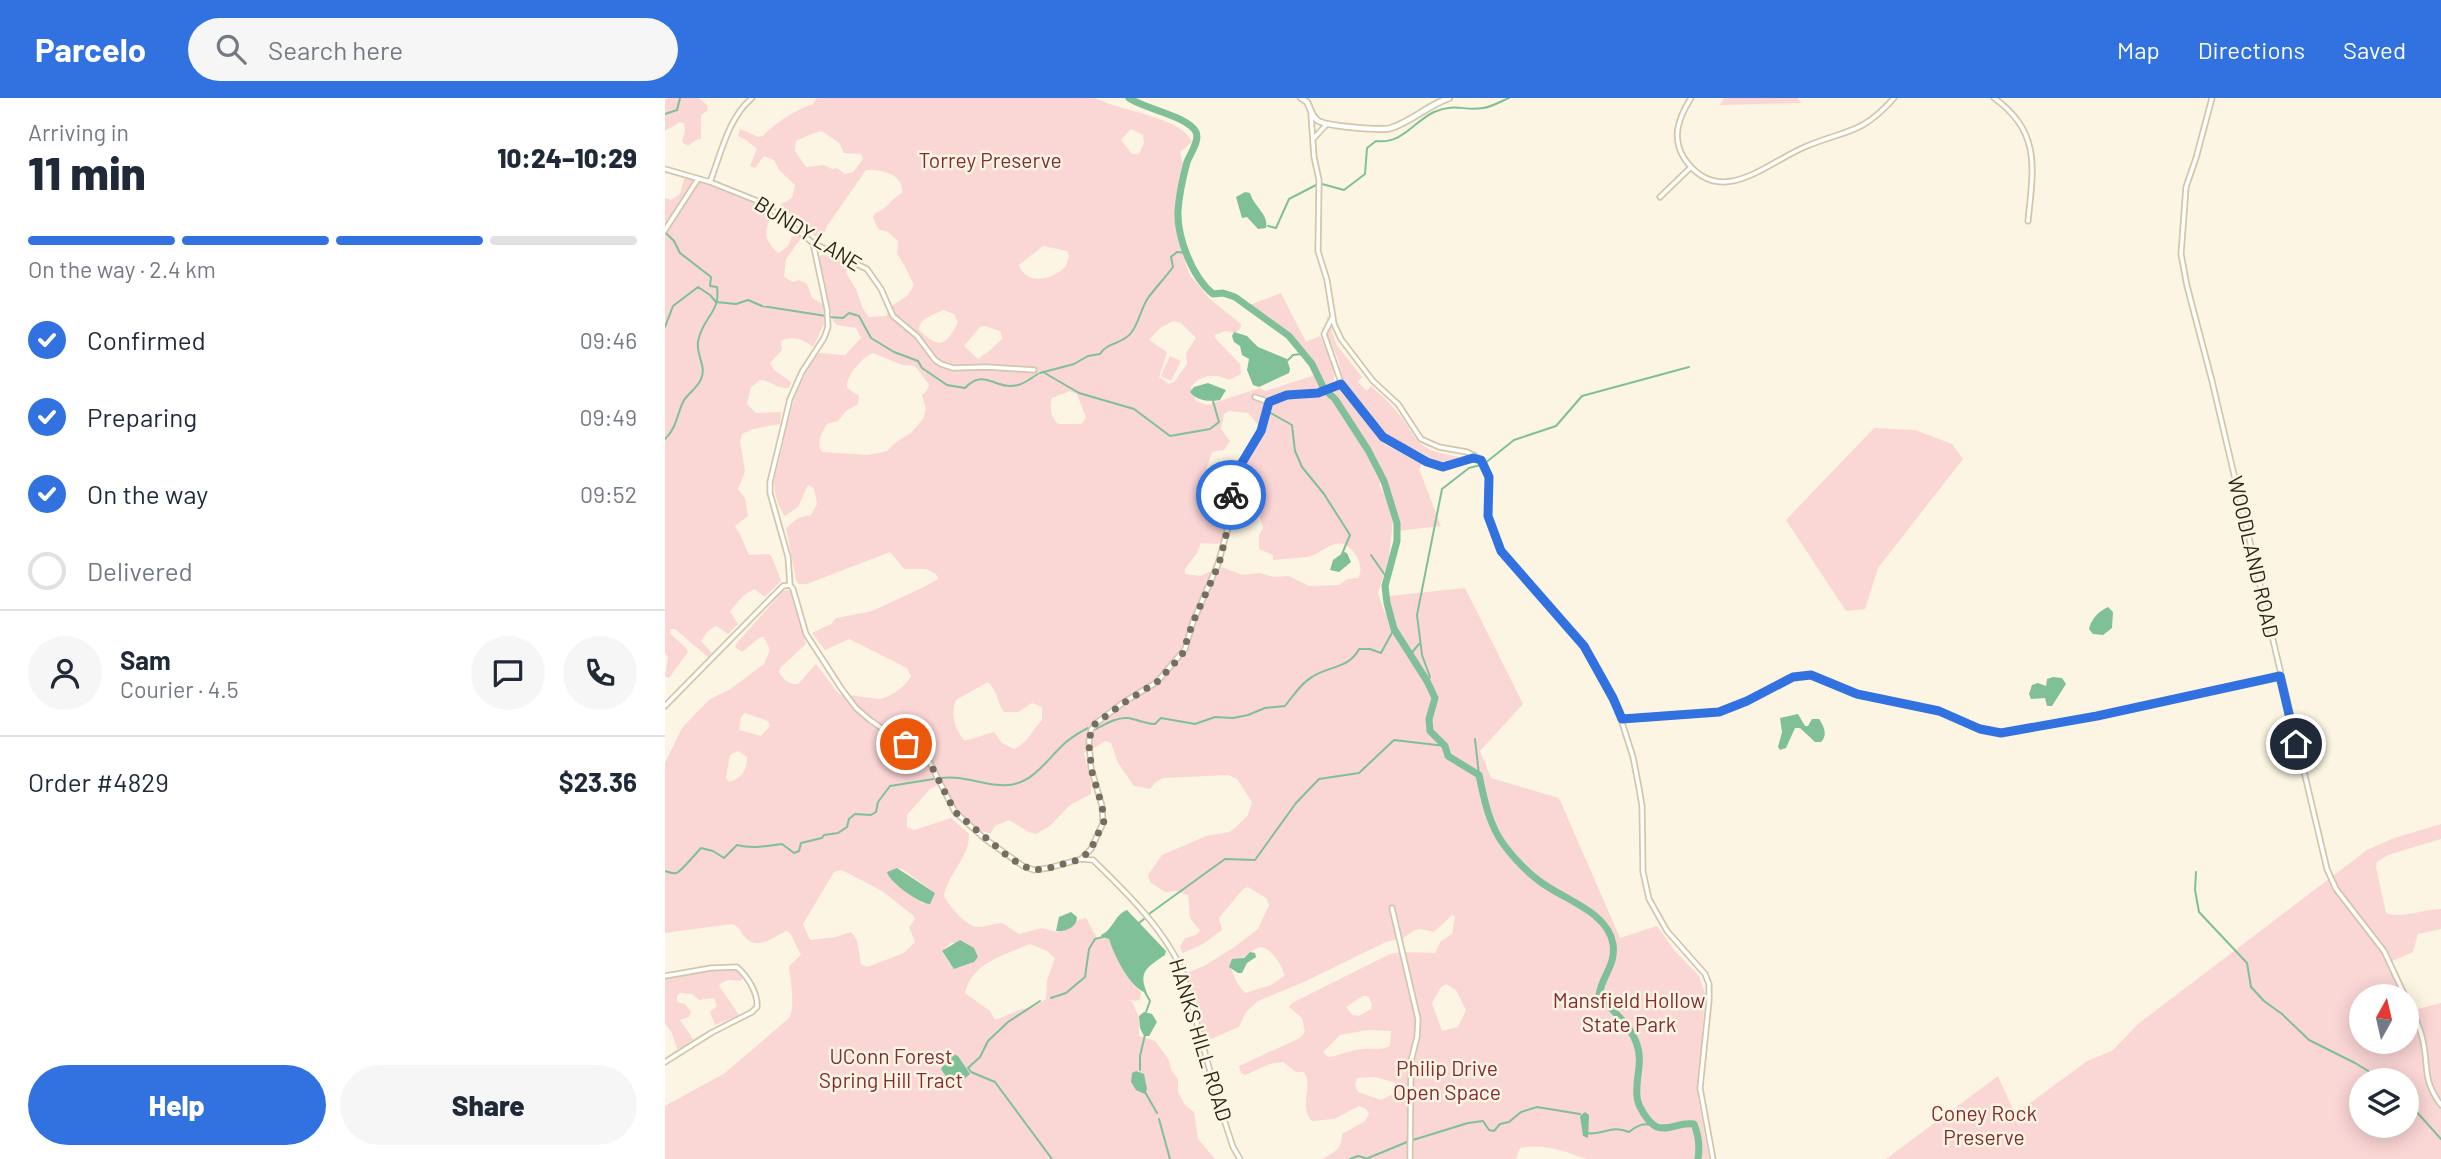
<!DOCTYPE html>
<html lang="en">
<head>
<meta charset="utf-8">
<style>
  :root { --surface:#fff; --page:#f6f6f7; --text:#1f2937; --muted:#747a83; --line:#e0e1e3; --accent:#3172e0 }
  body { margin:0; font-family:Barlow,sans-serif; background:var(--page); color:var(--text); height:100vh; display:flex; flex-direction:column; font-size:26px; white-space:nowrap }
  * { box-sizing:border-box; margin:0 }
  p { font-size:23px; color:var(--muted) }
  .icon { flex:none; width:38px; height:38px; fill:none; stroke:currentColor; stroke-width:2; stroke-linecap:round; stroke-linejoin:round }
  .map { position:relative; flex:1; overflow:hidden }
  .sheet { display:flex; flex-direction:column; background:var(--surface); width:665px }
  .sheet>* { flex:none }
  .needle { width:46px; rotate:8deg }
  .controls { position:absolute; left:1684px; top:886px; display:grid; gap:14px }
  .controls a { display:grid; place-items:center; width:70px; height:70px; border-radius:50%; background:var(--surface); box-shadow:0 4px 18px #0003; font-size:35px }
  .pin { position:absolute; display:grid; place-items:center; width:60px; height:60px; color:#fff; margin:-30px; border:4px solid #fff; border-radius:50%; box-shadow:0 2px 7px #0007 }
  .courier { position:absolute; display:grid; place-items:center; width:70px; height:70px; margin:-35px; border:5px solid #3172e0; border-radius:50%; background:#fff; color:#222; box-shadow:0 2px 9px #0007 }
  .summary em { font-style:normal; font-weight:800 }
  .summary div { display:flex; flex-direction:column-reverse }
  .summary { display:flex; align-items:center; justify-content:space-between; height:119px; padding:0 28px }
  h1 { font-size:46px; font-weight:800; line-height:52px }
  .bar { display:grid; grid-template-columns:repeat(4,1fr); gap:10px 7px; align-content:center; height:84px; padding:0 28px }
  .bar i { height:9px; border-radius:5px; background:var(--line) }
  .bar .on { background:var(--accent) }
  .bar p { grid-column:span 4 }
  .line { display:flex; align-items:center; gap:18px; padding:0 28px; border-top:2px solid var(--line) }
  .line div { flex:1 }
  .round { display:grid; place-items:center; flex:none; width:74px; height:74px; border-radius:37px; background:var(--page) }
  ol { padding:0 28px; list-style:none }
  li { display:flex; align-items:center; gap:21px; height:77px }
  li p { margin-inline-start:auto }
  li .icon { padding:7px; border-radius:50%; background:var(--accent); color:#fff; stroke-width:4 }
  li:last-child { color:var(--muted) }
  li i { width:38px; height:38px; border:4px solid var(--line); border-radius:50% }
  .action { display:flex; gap:14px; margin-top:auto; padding:14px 28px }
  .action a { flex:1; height:80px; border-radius:42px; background:var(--accent); color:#fff; font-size:28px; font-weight:800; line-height:80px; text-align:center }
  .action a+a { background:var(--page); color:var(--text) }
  header { display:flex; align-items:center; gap:42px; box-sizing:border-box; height:98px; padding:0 35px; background:var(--accent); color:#fff }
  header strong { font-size:33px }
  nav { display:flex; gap:38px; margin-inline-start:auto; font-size:24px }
  .search { width:490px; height:63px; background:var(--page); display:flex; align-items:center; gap:18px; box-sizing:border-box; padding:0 24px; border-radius:38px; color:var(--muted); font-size:26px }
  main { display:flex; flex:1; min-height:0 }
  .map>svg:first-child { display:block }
  .green { fill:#fad6d5; fill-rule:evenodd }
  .water { fill:#7fc098 }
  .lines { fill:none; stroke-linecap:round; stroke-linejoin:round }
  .stream { stroke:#7fc098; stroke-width:2 }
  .river { stroke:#7fc098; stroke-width:7 }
  .street-casing { stroke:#d3c7a9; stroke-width:7 }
  .secondary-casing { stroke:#d3c7a9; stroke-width:8 }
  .street { stroke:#fff; stroke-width:3.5 }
  .secondary { stroke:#fff; stroke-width:4.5 }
  .done { stroke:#746e60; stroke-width:7; stroke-dasharray:0 12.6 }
  .route { stroke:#3172e0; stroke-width:9 }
  .labels { text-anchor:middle; stroke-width:5; stroke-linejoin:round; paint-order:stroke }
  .park-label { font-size:21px; fill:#822c32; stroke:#fdf5e3 }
  .street-label { font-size:21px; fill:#2b261a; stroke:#fdf5e3 }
</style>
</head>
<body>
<header>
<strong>Parcelo</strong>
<div class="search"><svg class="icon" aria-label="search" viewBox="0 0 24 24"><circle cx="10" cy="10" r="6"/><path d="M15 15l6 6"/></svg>Search here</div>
<nav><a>Map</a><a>Directions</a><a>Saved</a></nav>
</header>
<main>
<section class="sheet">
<div class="summary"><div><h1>11 min</h1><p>Arriving in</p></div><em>10:24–10:29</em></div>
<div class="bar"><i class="on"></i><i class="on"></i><i class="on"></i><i></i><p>On the way · 2.4 km</p></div>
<ol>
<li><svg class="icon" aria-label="check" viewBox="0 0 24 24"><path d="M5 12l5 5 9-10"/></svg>Confirmed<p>09:46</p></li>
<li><svg class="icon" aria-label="check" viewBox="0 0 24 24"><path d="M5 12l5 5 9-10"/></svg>Preparing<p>09:49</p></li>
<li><svg class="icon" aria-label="check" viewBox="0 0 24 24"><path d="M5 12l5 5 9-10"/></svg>On the way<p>09:52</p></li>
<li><i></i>Delivered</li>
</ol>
<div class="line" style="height:126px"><a class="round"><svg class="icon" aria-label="person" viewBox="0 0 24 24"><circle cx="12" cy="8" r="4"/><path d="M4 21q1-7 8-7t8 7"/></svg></a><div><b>Sam</b><p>Courier · 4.5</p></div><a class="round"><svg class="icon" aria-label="chat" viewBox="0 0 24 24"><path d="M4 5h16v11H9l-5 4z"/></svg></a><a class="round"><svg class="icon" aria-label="phone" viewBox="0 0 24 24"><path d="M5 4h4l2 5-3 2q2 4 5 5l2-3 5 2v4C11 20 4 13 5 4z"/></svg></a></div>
<div class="line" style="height:91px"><div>Order #4829</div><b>$23.36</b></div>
<div class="action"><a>Help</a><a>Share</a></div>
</section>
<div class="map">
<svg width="1776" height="1061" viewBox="0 0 1776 1061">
  <rect width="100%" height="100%" fill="#fdf5e3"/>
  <path class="green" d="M3,0H34L43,8L42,13L36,17V41L31,42L23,48L17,44L20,32L19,25L15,24L0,33V2Z
    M152,0H430C454,13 517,19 527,44L515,54L519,70L510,111L521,167L525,177L545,201L576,226V229L571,235L560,233L550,237V240L575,266L576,276L564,282C551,275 535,276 526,289L531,303L542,307L595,290L600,293L650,277C640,245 607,224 579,209L616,195L641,244L655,238C660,253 673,269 668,285C647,296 622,288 604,300L607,308L616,302L653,299L674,292L719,346L757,366L754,371L776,428L732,433L727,403L718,384L714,386L727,411L728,422L724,459L713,495L720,516L724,498L800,490L858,606L815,653L826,680L894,700L955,840L992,828L1010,853L1034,878L1040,895L1033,1000L1044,1061H921C900,1053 878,1045 855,1050L851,1061H657C670,1054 677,1051 677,1036L700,1023L704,1016L701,1011L694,1008L669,1021L647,1023C633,1007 649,988 639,974H631L618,964L605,966L580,977L576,975L574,968L635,940L640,934L637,920L624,909L627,905L725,856C741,853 754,855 770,855L776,843L787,836L790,818L787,817L769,834L756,831L750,832L738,840L721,844L639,884L593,903L581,914L574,929L546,941L538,933L521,879L524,874L539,868L568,850L593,831L604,807L601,800L583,789L578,791L554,820L557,832L538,846L518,855L515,849L520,840L531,837L535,833L525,820L523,797L511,793L500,794L485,784L483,777L497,757L541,738L564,734L570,730L583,717L587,704L572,681L563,677L499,680L492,683L485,691L469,688L453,665L446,645L441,643L419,655L426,686V696L405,707L385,728L371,736L364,734L344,722L330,728L326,735C307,735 283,706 279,688L275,686L265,691L242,717V729L249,732L286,720L304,736C305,759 283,775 279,798C284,807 301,829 313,829C321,829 329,825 337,825L354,836L377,830L392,834L403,831L413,822L421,820L433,842L437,839L444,841C449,856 463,885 476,894L475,901L471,903L455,901L467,903L474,920V938L490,943L504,962L506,972L513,981V994L520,1007L529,1014L533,1041L550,1061H0V1008L60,975L124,920C131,908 125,882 124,868L136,857L125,835L121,833C108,839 92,854 79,838C74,832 75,829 67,826L0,835V665L17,630L30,616L45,601L64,592L99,566L105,552L99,539L94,540L77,554L70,549L71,546L118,493L123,492L127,495L141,546L116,569L114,574C118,581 124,587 133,586L151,566L174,596L215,601C226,599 241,588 246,578L242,570L184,541L160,552L147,535L166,526L171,520L207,513L259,489L273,481L271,476L261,471H239L225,454L142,486H134L131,482L121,430L133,420L146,417L152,406L149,390L143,387L133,409L120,418C113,411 109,393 109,382C123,338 123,293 154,255L180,257L196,240L191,230L172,227L168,223L154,159L158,156L182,165L181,175L191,191L198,211L204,219L221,218L228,207L242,198L249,187C244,177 239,165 232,156L233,143L223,134L213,131L208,119L210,115C221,112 227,100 237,95C239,76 217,71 201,72L162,128L158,138L153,140L115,112V107L127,100L130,87L114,72L109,62L99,58L90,70L85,68L92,51L81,42L73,38L75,31L93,39L98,38C109,26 133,10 148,6ZM466,31L478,37L479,45L474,56H467L456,42ZM157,33L174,45L179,55L196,56L198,61L188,74L180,76L172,70L167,71L159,67L141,69L130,53L131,43L146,36ZM378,148L402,153L404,158L401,168C388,182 361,188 354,167ZM278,212L289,216L293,225C280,248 275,252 254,232C254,220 269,217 278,212ZM508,223L516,225L531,240L521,255L522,266L509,284L504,286L494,279L502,254L484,242L495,230ZM320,228L335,233L337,241L324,253L313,261L299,248L315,229ZM208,255L237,267L250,268L264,287L261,294L257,297L261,311L258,321L246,335L231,344L222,353L203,357L157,354C151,344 157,335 162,326L173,323L181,313L193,306L194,298L182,290C180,279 197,259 208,255ZM405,293L412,296L421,320L416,326H394C386,321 384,309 387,300ZM564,313L583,315L596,330L590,349L571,383L574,388L587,393L597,410L595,419L598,430L594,437V451L608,457V462C620,461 631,460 642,459C656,457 664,443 679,446C691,452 700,469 693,480L682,481L674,487L644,488L624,478L608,479L595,475L577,477L557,469L535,478L520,476V471L532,455L536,445L553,446L557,443C561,421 560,392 539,380V378L547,354L559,352L565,343L556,331L559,316ZM323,584C334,595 331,602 339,614H353L367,605L377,609V622C367,632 363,645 349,651L337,645L329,634C319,636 309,642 299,642C290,631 285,616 291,602ZM80,615L103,623L105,628L96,638L74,632L76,619ZM73,653L82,659C82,671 77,681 64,684L61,680L65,657ZM232,770L237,771L270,795L258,806L235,788ZM177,772L217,793L249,818L250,821L244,829L250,844L239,855L202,869L196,866L192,842L186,834L171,839L145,842L138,826L169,774ZM287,844L309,864L293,870L285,866L277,854ZM365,846L382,853L390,860L382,882L381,901L368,909L357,911L330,922L325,913L300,895C307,864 340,857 365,846ZM597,849C606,851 619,869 619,878L606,887L580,895L572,885L565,868L592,850ZM781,886L791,892L801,912L793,929L777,933L767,905L776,889ZM698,898H703L707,906L706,911L694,918L687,917L681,909ZM703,932L726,933L725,948C715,953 707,949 697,951C684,952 674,958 663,959L658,954L675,937ZM709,979L729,984L732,989L728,996L716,1002L693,994L690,987L692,980Z
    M1059,0H1132L1137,5L1055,7Z
    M23,79L74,97L104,114C104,135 94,136 113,155C123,150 127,144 127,133L137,139L121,161L119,179L128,184L134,182L142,186L147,200L158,206L159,226L148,249C139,242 128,237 116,243L117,252L105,265L109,272L126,284L124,290C110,291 106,282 95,282L86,289L82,306L91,315L116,314L115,326L88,331L77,336L75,343L80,373L73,391L80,400L83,418L70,428L75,436L84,457L104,456L107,459L116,483L100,499L89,491L78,498L65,513L73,526L63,536L51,528L43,533L36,543L47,555L43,559L10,531H5V535L21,550L23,554L4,580L0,578L3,559L0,555V100L6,102L15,96L19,81Z
    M662,217L671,246L697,279L693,284L702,293L706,288C713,295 721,301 727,308C756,340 744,351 795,359L781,364L773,363L720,337L680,287L673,261L662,235Z
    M505,258L516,263L506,283L496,278Z
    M1209,330L1250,332L1287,346L1298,361L1213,470L1200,511L1181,513L1121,422Z
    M1776,726V741L1723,757L1712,764L1711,769L1721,815C1736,821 1759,811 1776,811V831L1753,836L1748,854L1725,864L1724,869L1737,898H1696V943H1741V907L1744,911L1749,912L1776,905V1061H1221L1333,978L1350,1016L1422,963L1447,953L1473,926L1702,752L1729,740ZM1696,982H1741V1027H1696Z
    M61,870L73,872L78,879L76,883L63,882L56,885L54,888L74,917L50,927L45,914L52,908L49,900L34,902L27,896L15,895L12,898V904L20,906L26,914L24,919L15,922L28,941L19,949L12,951L7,935L0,925V881Z"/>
  <path class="water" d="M580,94L585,95C589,109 604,116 601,130L593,131L582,119L577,120L571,99Z
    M569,234L582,238L593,249L622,261L625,271L624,275L594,289L588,287L582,272L584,261L577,257L575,248L569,244L567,238Z
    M543,285L561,292L555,302C545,304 532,303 525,294L529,289Z
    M679,454L682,455L686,464L674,474L665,472L668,462Z
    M1443,509L1448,514L1447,530L1438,537L1428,536L1424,531C1426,521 1434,513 1443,509Z
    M1388,579L1397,580L1401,586L1387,608H1382L1380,600L1366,601L1364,596L1367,587L1373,585L1381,588L1382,581Z
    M1133,616L1140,628H1143L1147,621H1154C1159,628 1163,637 1156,644H1150L1135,630H1130L1121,650L1115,652L1113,649L1117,634L1115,620Z
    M232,770L270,795L265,806C255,806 224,784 222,774Z
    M462,812L501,853L500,857C481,870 473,874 482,895C465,891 449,857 444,841L437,839L436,837C449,831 449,817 462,812Z
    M406,814L412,819C412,829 401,834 391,833L394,819Z
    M295,842L309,850L313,859L309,864L289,871L277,853Z
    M585,854L590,855L591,859L582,865L577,875H573L564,869L567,861L579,860Z
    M479,914L487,916L492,924L484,938H479L475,930L474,918Z
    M285,955L293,958L305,976L291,988L284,983L276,971Z
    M471,973L479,976L482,991L480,996L471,992L466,984L467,975Z
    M920,1014L924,1017L923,1040L918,1038L915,1018Z"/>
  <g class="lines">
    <path class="stream" d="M0,16L12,12L15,0
      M657,86L679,92L700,76L702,50L711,43C738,46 748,24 769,14C790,5 799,13 818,10C827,9 836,3 844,0
      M603,128L611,130L624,101L651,87
      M164,219L178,220L184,215L194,218L206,240L229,254L253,263L257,270L282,287L300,290C320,269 330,293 353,287C361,285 366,280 373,276
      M0,229L8,208L33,189L45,197L51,204L71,206L83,202L97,208L161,218
      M623,262L628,257L637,256
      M378,274L414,295L469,311L505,338L545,331L554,324L548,303
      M375,275L409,266L423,258L435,256C442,244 458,246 466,235C474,225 476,210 483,200C491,189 500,180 508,169L506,159L512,154L521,155L530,172
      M604,314L627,327L630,353L637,369L659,396L685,437L677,456
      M0,341C12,330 12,315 19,302C24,295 33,289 36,281C42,269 31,257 33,244C37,219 56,215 52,189L45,188L46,179L15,155L9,143L0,134
      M706,457L722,480
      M745,557L754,546
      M762,583L765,579L757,557L752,517L777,391L804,370L819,366L849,342L891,328L917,298L1024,269
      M429,632C439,627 451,619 462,620C472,621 480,626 490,626L496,620L530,626L550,619L568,620L583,617L600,610L620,608C628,598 636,585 647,579C663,568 684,571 694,551H705L716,555L729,531
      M810,641L814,677
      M276,680C296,677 315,686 335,687C366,690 380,663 400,645C407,639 415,634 423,630
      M0,773C4,774 7,776 11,775C15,775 31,755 36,750L48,753L59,760L72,747C89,751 100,748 117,746L129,755L134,753L136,745L157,740L159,737L173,735L182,729L184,721L190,716L206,717L211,714L213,704L225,688L269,681
      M1531,774L1530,792L1534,814L1582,865L1586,889L1599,903L1617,916L1644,942L1690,965L1718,982
      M484,816L560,761L590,762L631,705L654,681L694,675L729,642L780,648
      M474,825L479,821
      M480,894L485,903L481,914
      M386,900L401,895L420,879L424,851L430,841L438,839
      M303,970L306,974L330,984L387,1061
      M303,970L315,959L323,943L343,924L375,903
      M475,972V958L480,937
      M480,994L492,1015
      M1741,1002L1776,1041
      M494,1021L505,1061
      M922,1035C939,1038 945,1026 964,1034C973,1027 979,1024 990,1028
      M748,1042L803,1025L818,1023L824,1032L829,1033L835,1026L844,1024L856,1014L872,1009L915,1016
      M685,1061L693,1058L700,1060
      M701,1061L742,1044"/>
    <path class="river" d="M464,0C479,11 523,18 531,34C535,43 525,56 522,64C518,79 514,97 513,113C512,139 527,179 548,196L558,195L570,199L624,238L647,266L659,291L670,301L703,352L719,383L732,425V443L720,488L722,505L729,531L762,583L770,600L764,621L765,633L780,648L783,658L814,677C819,701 824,727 839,747C848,759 860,772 873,782C896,801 942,812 948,846C951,868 937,877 934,897C946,912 964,925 971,944C979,964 970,979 972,998C972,1007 983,1025 992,1029C1005,1033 1013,1024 1029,1026C1034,1038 1035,1048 1033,1061"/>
    <defs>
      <path id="street" d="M1026,0C1014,19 1006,39 1019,60C1055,113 1102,64 1142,48C1183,31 1196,37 1229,0
        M1329,0C1377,34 1368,72 1363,123
        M1547,0L1531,60L1521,89L1516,156L1522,188L1547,283L1662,771L1671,791L1719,853L1740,898
        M646,16L649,59L654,82L653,153L662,182L669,226L676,241L708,283L733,306L756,341L774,349L802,354L810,358L819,366L824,379L823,418L836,453L919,549L953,612L968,659L974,690L977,708L978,774L984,801L1002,833L1040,876L1044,886V903L1035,990L1048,1061
        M649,40L661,27
        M0,71L45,84L90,102L108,113L148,145L202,171L216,191L228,218L252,238L270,262L276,266L288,270L322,269L369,272
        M45,84C56,56 63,20 87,0
        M995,99L1026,69
        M0,132L33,81
        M148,145L162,211L163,229L159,240L137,274L125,301L105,384V395L123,459L125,487L128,491L141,536L176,590L191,610L205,622L264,663L290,714L320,741L358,768L369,772L384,770L416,761L428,762C461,794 501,833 518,875L554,1006L568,1049L575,1061
        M667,220L659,236L678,290L715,336L735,349L774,369L813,360
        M590,299L604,304
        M0,608L118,488L125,487
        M957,621L1053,614L1070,609L1128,579L1146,577L1192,596L1274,613L1315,631L1336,635L1432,618L1615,578
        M416,761L426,751L438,725L437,708L426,670L424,643L426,632L430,626L459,604L492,584L520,551L528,524L553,466L562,433L563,407L572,373L596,333L601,309L606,302L613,299L653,295L676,286
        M727,810L753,921L752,939L746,963L745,1061
        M0,878L46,870L72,869C82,878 93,894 92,909L87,914L46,935L0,964
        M1741,900C1748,914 1755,928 1758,943C1764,971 1757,981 1776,1007"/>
      <path id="secondary" d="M636,0L642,4C646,11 646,17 652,22C658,28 717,33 726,30C746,24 763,7 784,0"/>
    </defs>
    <use href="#street" class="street-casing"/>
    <use href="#secondary" class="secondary-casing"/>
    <use href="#street" class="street"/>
    <use href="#secondary" class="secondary"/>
  </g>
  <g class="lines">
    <path class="done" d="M241,646L264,663L290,714L345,760L358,768L369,772L384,770L416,761L426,751L439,723L437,708L427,674L424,648L426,632L430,626L460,604L492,584L517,557L528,524L554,466L562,433L566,397"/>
    <path class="route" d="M566,397L572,373L596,333L604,304L622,297L653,295L676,286L718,339L762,364L778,369L808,360L816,362L824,379L823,418L836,453L919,548L948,600L957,621L1054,614L1082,603L1128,579L1146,577L1192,596L1274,613L1315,631L1336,635L1432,618L1615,578L1631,646"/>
  </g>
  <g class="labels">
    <g class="park-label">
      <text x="325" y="70">Torrey Preserve</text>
      <text x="964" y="910">Mansfield Hollow<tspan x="964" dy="24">State Park</tspan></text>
      <text x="226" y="966">UConn Forest<tspan x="226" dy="24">Spring Hill Tract</tspan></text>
      <text x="782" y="978">Philip Drive<tspan x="782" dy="24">Open Space</tspan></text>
      <text x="1319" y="1023">Coney Rock<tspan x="1319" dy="24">Preserve</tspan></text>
    </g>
    <g class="street-label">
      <text transform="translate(143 136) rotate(32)" y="7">BUNDY LANE</text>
      <text transform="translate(1588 459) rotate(77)" y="7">WOODLAND ROAD</text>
      <text transform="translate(535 942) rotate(73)" y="7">HANKS HILL ROAD</text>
    </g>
  </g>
</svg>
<div class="controls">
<a><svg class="needle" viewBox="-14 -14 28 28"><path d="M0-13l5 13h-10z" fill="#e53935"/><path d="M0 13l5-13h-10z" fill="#747a83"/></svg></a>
<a><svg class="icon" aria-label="layers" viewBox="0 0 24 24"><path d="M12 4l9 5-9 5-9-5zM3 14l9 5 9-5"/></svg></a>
</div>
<div class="pin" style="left:241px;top:646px;background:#ea580c"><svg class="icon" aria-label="bag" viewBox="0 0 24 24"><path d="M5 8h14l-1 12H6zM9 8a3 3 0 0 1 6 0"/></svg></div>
<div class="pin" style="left:1631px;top:646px;background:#1f2937"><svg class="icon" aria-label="home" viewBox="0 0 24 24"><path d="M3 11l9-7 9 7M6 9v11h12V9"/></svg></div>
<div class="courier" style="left:566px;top:397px"><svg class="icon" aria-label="bike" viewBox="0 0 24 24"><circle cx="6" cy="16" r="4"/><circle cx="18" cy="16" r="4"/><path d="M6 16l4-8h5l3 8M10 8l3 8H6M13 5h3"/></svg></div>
</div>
</main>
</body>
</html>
